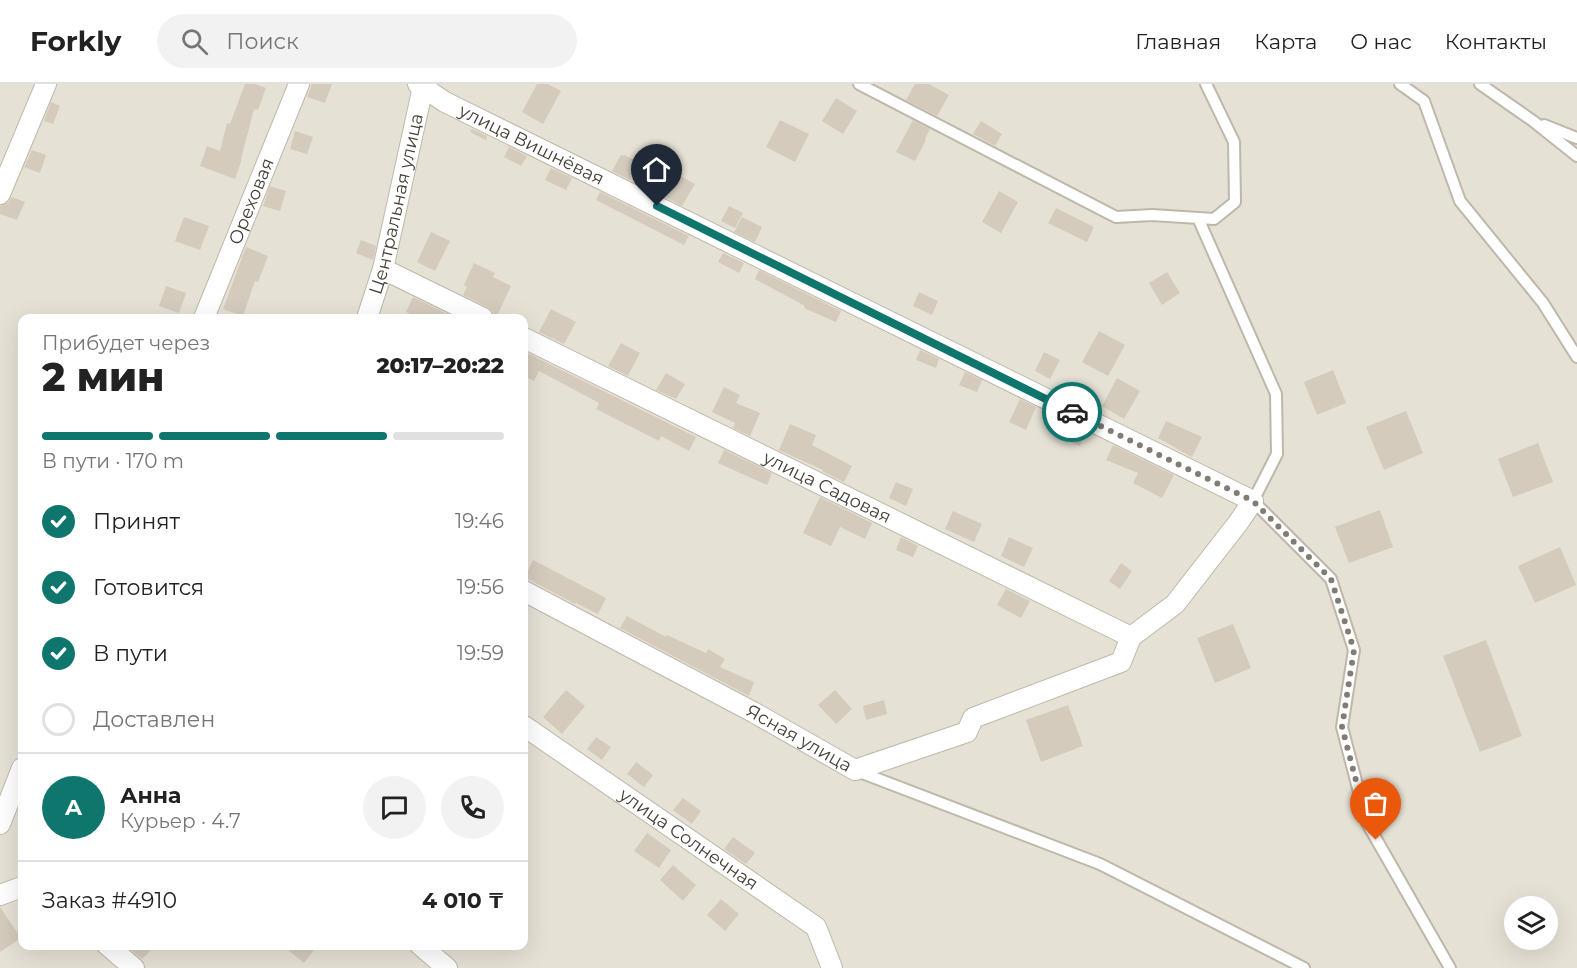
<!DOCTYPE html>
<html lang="ru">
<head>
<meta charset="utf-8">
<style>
  :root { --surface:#fff; --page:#f2f2f2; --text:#222; --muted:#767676; --line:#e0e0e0; --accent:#0f766e }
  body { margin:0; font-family:Montserrat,sans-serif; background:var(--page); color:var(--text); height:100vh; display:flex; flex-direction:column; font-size:22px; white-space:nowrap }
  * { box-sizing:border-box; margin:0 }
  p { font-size:20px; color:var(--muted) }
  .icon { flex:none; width:33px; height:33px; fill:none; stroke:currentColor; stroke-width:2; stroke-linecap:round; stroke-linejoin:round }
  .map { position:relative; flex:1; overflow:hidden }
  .sheet { position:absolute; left:18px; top:230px; width:510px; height:636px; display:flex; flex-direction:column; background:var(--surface); border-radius:12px; box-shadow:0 6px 24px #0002 }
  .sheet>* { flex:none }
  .fabs { position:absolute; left:1504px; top:812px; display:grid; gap:12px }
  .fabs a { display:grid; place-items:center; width:54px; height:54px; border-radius:50%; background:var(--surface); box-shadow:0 6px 24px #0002; font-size:30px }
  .pin { position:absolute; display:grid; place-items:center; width:51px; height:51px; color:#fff; margin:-62px -26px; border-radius:50% 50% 50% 0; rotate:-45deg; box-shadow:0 0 6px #0007 }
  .pin .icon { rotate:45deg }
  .courier { position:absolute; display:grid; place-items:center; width:60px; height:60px; margin:-30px; border:4px solid #0f766e; border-radius:50%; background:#fff; color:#222; box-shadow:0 2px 8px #0007 }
  .summary em { font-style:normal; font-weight:800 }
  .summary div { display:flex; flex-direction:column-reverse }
  .summary { display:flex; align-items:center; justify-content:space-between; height:102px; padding:0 24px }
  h1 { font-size:39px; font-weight:800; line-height:45px }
  .bar { display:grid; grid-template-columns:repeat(4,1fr); gap:9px 6px; align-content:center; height:72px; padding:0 24px }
  .bar i { height:8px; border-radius:4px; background:var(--line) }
  .bar .selected { background:var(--accent) }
  .bar p { grid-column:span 4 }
  .line { display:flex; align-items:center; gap:15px; padding:0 24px; border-top:2px solid var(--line) }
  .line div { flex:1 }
  .round { display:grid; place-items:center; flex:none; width:63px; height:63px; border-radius:32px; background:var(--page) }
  ol { padding:0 24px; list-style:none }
  li { display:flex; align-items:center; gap:18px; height:66px }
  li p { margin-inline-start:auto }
  li .icon { padding:6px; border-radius:50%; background:var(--accent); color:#fff; stroke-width:4 }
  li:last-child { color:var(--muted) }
  li i { width:33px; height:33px; border:3px solid var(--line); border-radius:50% }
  header { display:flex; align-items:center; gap:36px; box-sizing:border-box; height:84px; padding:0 30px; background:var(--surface); border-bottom:2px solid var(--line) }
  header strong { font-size:28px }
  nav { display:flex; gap:33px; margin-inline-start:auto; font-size:21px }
  .search { width:420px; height:54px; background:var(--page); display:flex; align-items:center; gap:15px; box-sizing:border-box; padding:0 21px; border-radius:33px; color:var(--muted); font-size:22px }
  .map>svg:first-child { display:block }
  .residential { fill:#e6e1d5; fill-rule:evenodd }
  .building { fill:#d4cbbd }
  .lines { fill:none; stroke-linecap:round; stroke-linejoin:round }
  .service-casing { stroke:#beb7aa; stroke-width:14 }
  .minor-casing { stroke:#beb7aa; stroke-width:22 }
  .service { stroke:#fff; stroke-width:10 }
  .minor { stroke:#fff; stroke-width:20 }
  .done { stroke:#827d74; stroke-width:6; stroke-dasharray:0 10.8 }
  .route { stroke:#0f766e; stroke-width:8 }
  .labels { text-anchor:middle; stroke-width:4.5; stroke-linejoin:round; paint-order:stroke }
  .street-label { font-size:18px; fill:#453f36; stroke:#fff }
</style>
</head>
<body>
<header>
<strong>Forkly</strong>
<div class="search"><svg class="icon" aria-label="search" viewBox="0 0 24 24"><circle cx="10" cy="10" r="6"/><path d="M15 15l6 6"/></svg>Поиск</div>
<nav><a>Главная</a><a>Карта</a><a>О нас</a><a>Контакты</a></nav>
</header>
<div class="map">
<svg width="1577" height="884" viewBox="0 0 1577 884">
  <rect width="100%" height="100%" fill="#f3efe7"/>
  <path class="residential" d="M0,0H1577V884H0ZM22,234H524V861H22ZM1515,822H1548V855H1515Z"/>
  <path class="building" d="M245,0H255L266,4L258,26L254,25L241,75H242L235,95L200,82L207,62L220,67L227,39L230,40Z
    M312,0H332L325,19L307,13Z
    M537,0H548L561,7L543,40L522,28Z
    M915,0H929L949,11L937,32L906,16Z
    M836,14L857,27L843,50L822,37Z
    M51,18L60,22L53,40L44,37Z
    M780,36L809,50L795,78L766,63Z
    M913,36L930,45L925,55L926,56L915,77L896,68Z
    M981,37L1002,50L995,62L973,50Z
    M472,45L487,52L486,56L470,48Z
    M295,47L313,53L307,70L290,65Z
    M509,63L527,72L521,82L504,73Z
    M32,66L46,71L40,89L24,83Z
    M621,71L623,72L624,71L639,78L630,96L612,87Z
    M551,84L572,94L566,106L545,96Z
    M679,91L695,100L682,122L665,113Z
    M270,102L286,107L280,127L263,122Z
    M999,107L1018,118L1001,149L982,138Z
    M600,108L689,152L684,161L596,116Z
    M12,113L25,118L17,136L0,130V122L8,119Z
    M729,122L743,129L735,144L721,137Z
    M1056,124L1094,143L1087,158L1048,139Z
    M184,133L209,142L200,166L175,157Z
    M742,133L762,143L755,158L734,148Z
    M431,148L450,157L435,187L417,178Z
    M361,156L376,162L373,176L356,169Z
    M246,163L268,172L258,198L255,197L243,232L223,225Z
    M723,169L744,179L739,189L718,178Z
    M474,179L495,189L493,193L511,202L496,234L493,227L489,224L463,211L467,203L464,201Z
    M759,186L841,227L836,238L804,224L805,222L755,195Z
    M1167,188L1180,209L1162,221L1149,199Z
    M166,202L186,209L179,229L159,222Z
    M919,208L938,217L932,231L913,222Z
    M413,213L456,234H419L406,228Z
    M551,225L576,238L564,260L539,248Z
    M1099,247L1125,261L1108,292L1082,278Z
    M621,259L640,269L628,292L608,282Z
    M920,266L939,275L936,284L916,276Z
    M1044,268L1060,276L1050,295L1035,287Z
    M527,269L696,353L689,367L661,352L659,357L596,325L599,319L539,287L534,297L524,292V276Z
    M1333,286L1346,319L1317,331L1304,298Z
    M965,288L982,296L977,308L959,301Z
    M666,289L685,300L676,315L656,306Z
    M1117,294L1140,307L1124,335L1102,322Z
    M724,303L740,311L736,319L760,329L750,352L733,344L735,339L712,328Z
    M1020,315L1036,323L1026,346L1009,338Z
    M1406,327L1423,369L1384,386L1366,343Z
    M1166,337L1202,353L1192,373L1158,354Z
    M1068,339L1086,348L1080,362L1061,353Z
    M790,340L816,351L812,361L852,382L844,398L822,387L823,386L779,366Z
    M1538,359L1553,398L1513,413L1498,375Z
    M1113,361L1174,391L1162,414L1133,399L1138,389L1106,376Z
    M724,366L772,389L767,401L718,379Z
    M896,398L913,405L906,422L889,414Z
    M820,413L872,439L865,455L840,443L831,462L803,449Z
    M1380,426L1393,463L1349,479L1335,443Z
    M953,427L982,440L974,458L945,445Z
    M901,453L918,462L913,473L896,466Z
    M1009,453L1033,464L1024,483L1001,472Z
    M1560,463L1576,501L1535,519L1518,482Z
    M533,476L606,514L598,530L576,519L575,520L530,496L524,495Z
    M1121,479L1132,487L1120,505L1109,497Z
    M1006,505L1030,517L1021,534L997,521Z
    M627,532L666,553L667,551L706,569L708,565L725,575L720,583L754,598L749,612L620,544Z
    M1233,540L1251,584L1215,599L1197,554Z
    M1486,556L1522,652L1480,668L1443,572Z
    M566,606L585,622L562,650L543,633Z
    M835,606L852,625L836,640L818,621Z
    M884,616L887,630L866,636L863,622Z
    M1068,621L1083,662L1041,678L1026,636Z
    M596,653L611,663L602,676L587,665Z
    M636,678L653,691L644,703L627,690Z
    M683,714L701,727L692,740L673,726Z
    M647,749L671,766L659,784L634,767Z
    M733,753L755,769L746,780L724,765Z
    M673,781L696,801L683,817L660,796Z
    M721,815L739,830L725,847L707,831Z
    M0,823L21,854L0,868Z
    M136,861H156L142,875L131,866Z
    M282,861H318L304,879Z"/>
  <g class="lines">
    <defs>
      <path id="service" d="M859,0L1116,133L1152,131L1214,135L1235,118L1234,58L1206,0
        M1400,0L1424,17L1460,117L1543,219L1577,273
        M1480,0L1533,37L1577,72
        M1544,41L1577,54
        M1198,134L1276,310L1277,370L1253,417L1331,495L1354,566L1342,643L1367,739L1450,884
        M857,687L1100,780L1304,884"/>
      <g id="minor">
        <path id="s1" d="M418,0L445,18L1253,417L1238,439L1175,520L1131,553"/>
        <path d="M0,110L46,0"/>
        <path d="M383,185L483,234"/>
        <path id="s2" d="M204,234L299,0"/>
        <path id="s3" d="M367,234L383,185L423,3"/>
        <path id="s4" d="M524,254L1131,553"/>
        <path id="s5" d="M524,507L753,628L855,686L967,648L973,634L1121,578L1131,553"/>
        <path id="s6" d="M524,642L816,843L832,884"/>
        <path d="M0,740L22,684"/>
        <path d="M0,811L22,803"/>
        <path d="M107,861L134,884"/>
        <path d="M420,861L447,884"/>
      </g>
    </defs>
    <use href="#service" class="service-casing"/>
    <use href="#minor" class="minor-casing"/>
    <use href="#service" class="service"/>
    <use href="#minor" class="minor"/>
  </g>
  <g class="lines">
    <path class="done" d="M1072,328L1253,417L1331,495L1354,566L1342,643L1367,739L1376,756"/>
    <path class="route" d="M657,122L1072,328"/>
  </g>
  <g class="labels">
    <g class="street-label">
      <text dy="6" stroke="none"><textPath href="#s1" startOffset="129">улица Вишнёвая</textPath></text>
      <text dy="6" stroke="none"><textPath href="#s2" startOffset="126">Ореховая</textPath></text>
      <text dy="6" stroke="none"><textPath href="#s3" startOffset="118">Центральная улица</textPath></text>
      <text dy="6" stroke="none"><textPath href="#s4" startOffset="338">улица Садовая</textPath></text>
      <text dy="6" stroke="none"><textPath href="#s5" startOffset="312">Ясная улица</textPath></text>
      <text dy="6" stroke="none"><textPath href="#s6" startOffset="200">улица Солнечная</textPath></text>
    </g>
  </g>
</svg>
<div class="fabs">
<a><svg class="icon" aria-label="layers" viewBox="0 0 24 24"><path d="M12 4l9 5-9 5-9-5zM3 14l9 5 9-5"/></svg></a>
</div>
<div class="pin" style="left:1376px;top:756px;background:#ea580c"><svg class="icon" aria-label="bag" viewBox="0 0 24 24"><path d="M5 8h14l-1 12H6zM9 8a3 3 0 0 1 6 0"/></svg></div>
<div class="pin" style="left:657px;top:122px;background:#1f2937"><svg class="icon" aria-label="home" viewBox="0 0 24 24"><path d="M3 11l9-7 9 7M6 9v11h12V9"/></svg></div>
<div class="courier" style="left:1072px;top:328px"><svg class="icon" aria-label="car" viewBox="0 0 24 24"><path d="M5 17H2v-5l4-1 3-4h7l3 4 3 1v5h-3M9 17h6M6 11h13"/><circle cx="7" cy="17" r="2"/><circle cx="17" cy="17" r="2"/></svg></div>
<section class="sheet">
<div class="summary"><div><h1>2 мин</h1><p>Прибудет через</p></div><em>20:17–20:22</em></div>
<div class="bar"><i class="selected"></i><i class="selected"></i><i class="selected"></i><i></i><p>В пути · 170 m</p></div>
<ol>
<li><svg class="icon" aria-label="check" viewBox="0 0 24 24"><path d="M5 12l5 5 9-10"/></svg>Принят<p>19:46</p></li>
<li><svg class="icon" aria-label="check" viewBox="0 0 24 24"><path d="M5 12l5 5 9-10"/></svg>Готовится<p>19:56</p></li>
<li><svg class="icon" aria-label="check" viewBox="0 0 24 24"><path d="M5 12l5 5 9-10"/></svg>В пути<p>19:59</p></li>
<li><i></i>Доставлен</li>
</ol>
<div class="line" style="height:108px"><b class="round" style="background:var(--accent);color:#fff">А</b><div><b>Анна</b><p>Курьер · 4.7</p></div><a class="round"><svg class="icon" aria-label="chat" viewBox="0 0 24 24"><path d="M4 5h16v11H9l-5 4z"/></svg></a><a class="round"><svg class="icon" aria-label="phone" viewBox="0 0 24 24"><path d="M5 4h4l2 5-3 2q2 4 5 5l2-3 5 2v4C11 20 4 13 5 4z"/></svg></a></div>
<div class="line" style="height:78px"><div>Заказ #4910</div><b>4 010 ₸</b></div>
</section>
</div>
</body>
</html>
